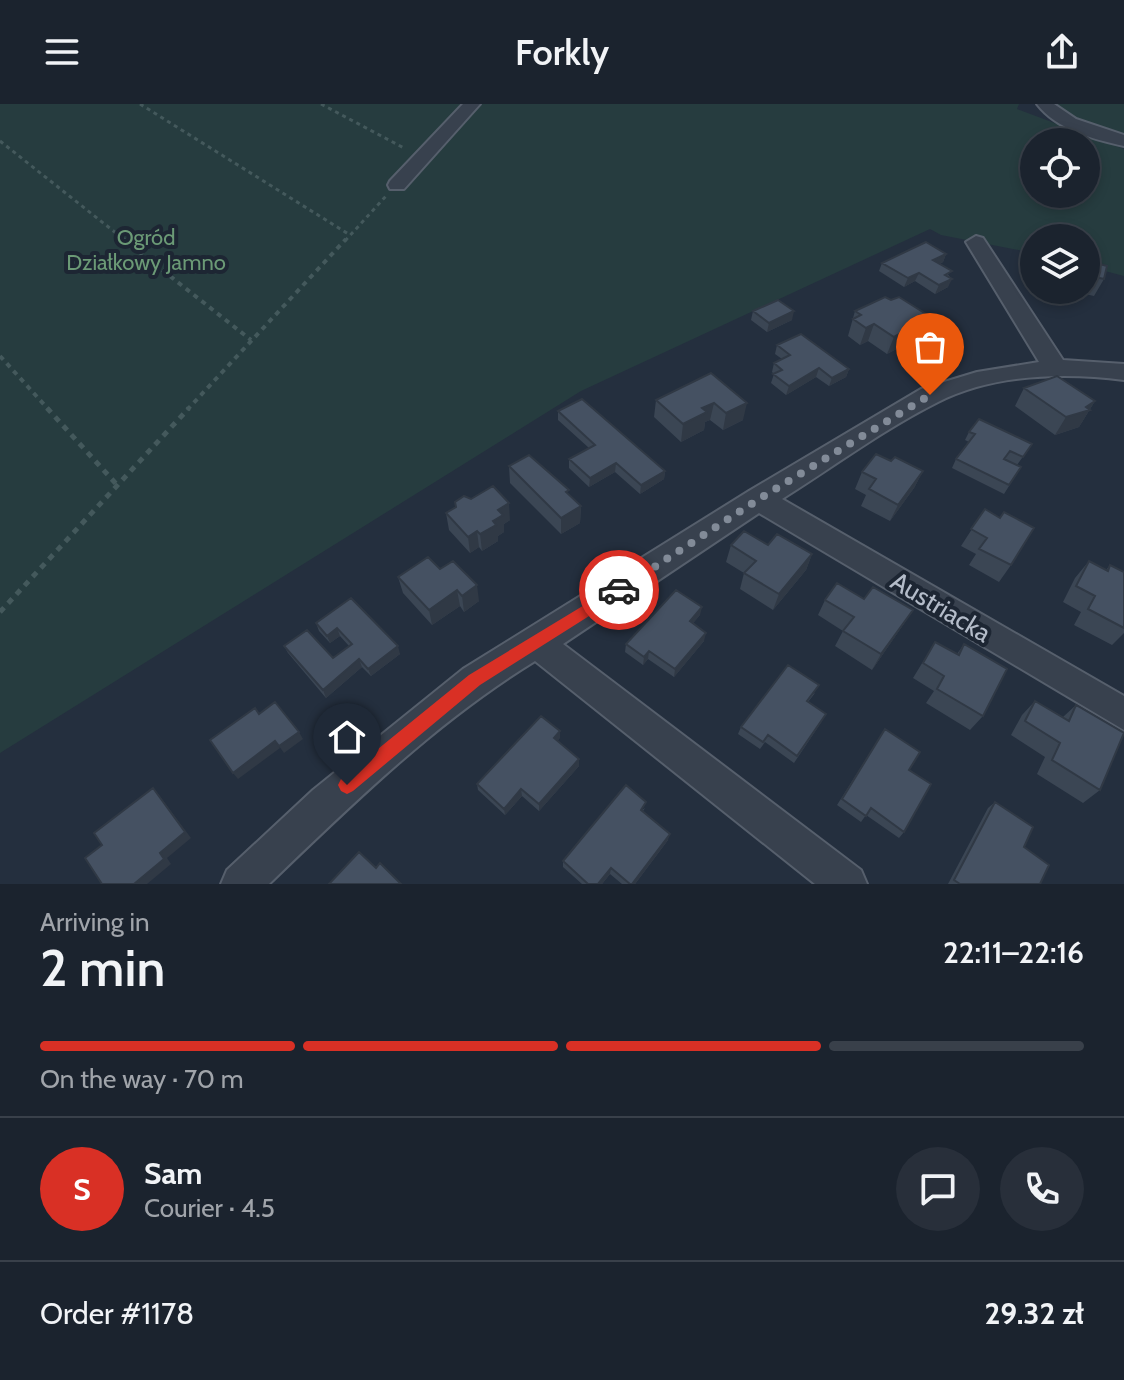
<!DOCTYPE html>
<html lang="en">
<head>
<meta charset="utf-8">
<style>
  :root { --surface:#1b232e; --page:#282f3a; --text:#f1f3f6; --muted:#a0a4aa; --line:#39404a; --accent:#d93025 }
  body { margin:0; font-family:Cabin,sans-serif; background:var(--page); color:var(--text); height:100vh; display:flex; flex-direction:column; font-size:30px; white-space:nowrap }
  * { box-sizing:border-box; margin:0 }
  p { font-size:26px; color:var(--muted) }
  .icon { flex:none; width:44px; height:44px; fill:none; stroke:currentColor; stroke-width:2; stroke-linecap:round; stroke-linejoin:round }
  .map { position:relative; height:780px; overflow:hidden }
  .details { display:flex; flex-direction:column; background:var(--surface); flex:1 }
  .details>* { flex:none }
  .controls { position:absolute; left:1020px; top:24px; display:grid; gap:16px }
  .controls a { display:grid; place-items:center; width:80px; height:80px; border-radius:50%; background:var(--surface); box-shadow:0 4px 12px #0003,0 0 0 2px var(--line); font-size:40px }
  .pin { position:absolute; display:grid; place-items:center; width:68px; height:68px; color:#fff; margin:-82px -34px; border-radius:50% 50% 50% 0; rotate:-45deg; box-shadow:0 0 8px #0007 }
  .pin .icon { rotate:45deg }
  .courier { position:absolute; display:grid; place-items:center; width:80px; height:80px; margin:-40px; border:6px solid #d93025; border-radius:50%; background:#fff; color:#222; box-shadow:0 2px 10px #0007 }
  .headline em { font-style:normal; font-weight:600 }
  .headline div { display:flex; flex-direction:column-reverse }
  .headline { display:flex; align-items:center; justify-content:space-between; height:136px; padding:0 40px }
  h1 { font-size:52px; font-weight:600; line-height:60px }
  .bar { display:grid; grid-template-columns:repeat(4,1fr); gap:12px 8px; align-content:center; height:96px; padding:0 40px }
  .bar i { height:10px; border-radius:6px; background:var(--line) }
  .bar .on { background:var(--accent) }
  .bar p { grid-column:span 4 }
  .line { display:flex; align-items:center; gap:20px; padding:0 40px; border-top:2px solid var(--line) }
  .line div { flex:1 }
  .round { display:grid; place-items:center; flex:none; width:84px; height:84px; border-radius:42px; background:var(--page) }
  header { display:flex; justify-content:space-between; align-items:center; height:104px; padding:0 40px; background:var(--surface); font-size:36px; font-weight:600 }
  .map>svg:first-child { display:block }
  .green { fill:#263c3f; fill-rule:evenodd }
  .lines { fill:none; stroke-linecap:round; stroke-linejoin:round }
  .minor-casing { stroke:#565f6c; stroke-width:4 }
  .path-far2 { stroke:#44595c; stroke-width:3; stroke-dasharray:4 4; stroke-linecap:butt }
  .path-far1 { stroke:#44595c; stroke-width:4; stroke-dasharray:5 5; stroke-linecap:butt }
  .path { stroke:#44595c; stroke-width:5; stroke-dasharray:6 6; stroke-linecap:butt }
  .minor { fill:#38414e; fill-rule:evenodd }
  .wall { fill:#3b4654 }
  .shaded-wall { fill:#303945 }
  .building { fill:#455162; stroke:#303945; stroke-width:2 }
  .route { fill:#d93025 }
  .done { stroke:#828b98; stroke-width:8; stroke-dasharray:0 14.4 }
  .labels { text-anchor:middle; stroke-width:8; stroke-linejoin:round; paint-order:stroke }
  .far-park-label { font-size:22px; fill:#6b9a76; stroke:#1d2633 }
  .street-label { font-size:26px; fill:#b4bcc9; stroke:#1d2633 }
</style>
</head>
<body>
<header><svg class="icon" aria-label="menu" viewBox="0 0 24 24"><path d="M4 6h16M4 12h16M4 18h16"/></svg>Forkly<svg class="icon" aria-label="share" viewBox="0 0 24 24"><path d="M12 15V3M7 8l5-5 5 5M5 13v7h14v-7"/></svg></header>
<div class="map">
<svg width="1124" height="780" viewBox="0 0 1124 780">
  <rect width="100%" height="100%" fill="#242f3e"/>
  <path class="green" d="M0,0H1019L1017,5L1124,45V172L1086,162V134H1034V149L941,131L930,125L581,287L0,649ZM1034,38H1086V90H1034Z
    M1057,0H1124V33L1059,7Z"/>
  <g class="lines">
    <defs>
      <path id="minor" d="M463,0H480L404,85H390L388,81L390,77Z
        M1037,0H1054L1076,15L1124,31V42C1093,35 1057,26 1037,0Z
        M976,132L983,134L1063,256L1124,260V276C1065,268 992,270 938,298C884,325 833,363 782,395L1124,592V626L759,409L563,540L861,766L867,780H815L535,557C437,617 352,700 269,780H221L227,766L313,686L463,565L749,387L921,285L977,268L1039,258L966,138Z"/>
    </defs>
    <use href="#minor" class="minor-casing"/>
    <path class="path-far2" d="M140,0L350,131
      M321,0L404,44
      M0,37L126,137
      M345,137L386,92"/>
    <path class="path-far1" d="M123,135L251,236
      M0,252L49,306
      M187,306L346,135"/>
    <path class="path" d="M47,304L118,382
      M0,508L189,304"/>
    <use href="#minor" class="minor"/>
  </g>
  <path class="wall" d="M946,150L943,158L940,160L950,173L948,183L935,190L915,177L904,183L879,167L882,159Z
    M1086,151L1089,157L1104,175L1094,192L1067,186H1086Z
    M1034,155V169L1030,168Z
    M891,196L945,222L937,239L920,248L908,239L887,250L868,237L860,241L848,232L855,207Z
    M753,207L792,216L767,228L751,216Z
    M777,241L849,265L846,273L829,282L816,273L786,291L771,279L774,270L772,268L774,259L782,255L775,250Z
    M711,269L743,316L723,326L710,316L705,318L704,326L681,338L654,313L656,296Z
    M1024,284L1095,297L1079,323L1055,331L1015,302Z
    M558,307L665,367L664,375L640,390L615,368L589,383L569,364V355L589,344L558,316Z
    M969,328L1032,340L1017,361L1021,363L1004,390L952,364L956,355L969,338L965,336Z
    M509,362L569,391L581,402L580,419L561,430L510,379Z
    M923,367L914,384L890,417L861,402L866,391L855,385L862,368Z
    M985,405L1011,461L999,478L969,461L976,450L961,442Z
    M446,409L510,416L504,420V428L498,432V437L482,447L479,443L470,449L449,426Z
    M731,441H768L812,450L806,466L773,506L740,485L744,469L726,458Z
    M1089,457L1106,466L1110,461L1124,468V529L1112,541L1074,521L1081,508L1063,498L1075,474Z
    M440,465L479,497L464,508L460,502L432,521L403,489L398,473Z
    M351,494L400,550L371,572L362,563L326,594L288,549L284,542L333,554L349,542L340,532L330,539L319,527L316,519Z
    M864,495L913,506L903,521L872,566L835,542L843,527L818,511L825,496Z
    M700,511L693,519L704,537L674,573L648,555L643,561L625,548L626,540Z
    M935,538L957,550L964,540L983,612L970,626L926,599L934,587L913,574Z
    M815,589L808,598L822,617L794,659L765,638L760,645L738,630L741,623Z
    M1035,597L1063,613L1076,601L1100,686L1083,699L1037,670L1045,653L1011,631L1022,611Z
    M885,625L909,666L904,728L899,734L866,711L861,718L837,701Z
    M560,634L557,637L579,655V662L539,707L522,692L505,711L478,686L477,680Z
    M995,698L1024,743L1040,780H948L988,704Z
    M645,704L643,707L668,736L635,780H622L610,770L602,780H582L563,763V757Z"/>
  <path class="shaded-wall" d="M946,150L943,158L930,165L933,156Z
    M919,169L915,177L904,183L908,174Z
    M952,175L948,183L935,190L939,181Z
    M794,207L792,216L767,228L769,219Z
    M874,220L868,237L860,241L866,224Z
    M914,222L908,239L887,250L894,233Z
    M945,222L937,239L920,248L927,231Z
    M819,264L816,273L786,291L789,282Z
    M849,265L846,273L829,282L832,274Z
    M1095,297L1079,323L1055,331L1066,313Z
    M714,299L710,316L705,318L704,326L681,338L683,320L702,304Z
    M747,299L743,316L723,326L726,309Z
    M616,359L615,368L589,383L590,374Z
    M665,367L664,375L640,390L641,381Z
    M923,367L914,384L890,417L898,401Z
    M509,399L510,416L504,420V428L498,432V437L482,447L480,430L493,417L498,406Z
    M581,402L580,419L561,430V414Z
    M477,427L479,443L470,449L468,433Z
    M812,450L806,466L773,506L779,490Z
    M477,481L479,497L464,508L462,492Z
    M457,486L460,502L432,521L429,506Z
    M702,503L700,511L688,525L690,517Z
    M913,506L903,521L872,566L881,550Z
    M337,524L340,532L330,539L327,532Z
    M706,529L704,537L674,573L675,565Z
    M398,542L400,550L371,572L368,565Z
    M649,547L648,555L643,561L644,553Z
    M359,555L362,563L326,594L323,586Z
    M560,627V634L554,641V634Z
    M299,628L303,635L284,649L279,642Z
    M275,637L280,644L238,675L233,669Z
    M579,655V662L539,707V700Z
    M153,684L159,691L191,734L167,754L171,760L147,780H134L160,749Z
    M521,685L522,692L505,711L504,705Z
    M670,730L668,736L635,780H632Z
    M611,764L610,770L602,780H598Z"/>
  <path class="building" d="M926,138L946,150L933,156L952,167L945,171L952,175L939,181L919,169L908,174L882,159Z
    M1086,151L1090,152L1089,157L1107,162L1104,175L1086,171Z
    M885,193L891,196L899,193L945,222L927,231L914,222L894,233L874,220L866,224L853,215L861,211L855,207Z
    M778,196L794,207L769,219L753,207Z
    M801,230L849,265L832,274L819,264L789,282L773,270L782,266L774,259L790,251L777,241Z
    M711,269L747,299L726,309L714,299L702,304L707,308L683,320L656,296Z
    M1057,272L1095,297L1086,303L1090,306L1066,313L1024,284Z
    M582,295L665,367L641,381L616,359L590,374L569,355L595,341L558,307Z
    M979,315L1032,340L1023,353L1010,347L1004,355L1021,363L1009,381L956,355L975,330L969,328Z
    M876,350L891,357L895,353L923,367L898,401L869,385L876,375L862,368Z
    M529,351L569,386L566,388L581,402L561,414L509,362Z
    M493,382L509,399L498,406L503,411L493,417L496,421L480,430L477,427L468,433L446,409L456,403L455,398L464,392L471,395Z
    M985,405L1000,414L1004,408L1034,424L1011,461L979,445L987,434L971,425Z
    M744,427L768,441L777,430L812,450L779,490L744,469L756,457L731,441Z
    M428,453L440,465L453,457L477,481L462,492L457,486L429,506L398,473Z
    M1089,457L1108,467L1110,461L1124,468V524L1088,505L1095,492L1076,482Z
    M837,479L864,495L873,483L913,506L881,550L843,527L854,513L825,496Z
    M676,486L702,503L690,517L706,529L675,565L649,547L644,553L626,540Z
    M351,494L398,542L368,565L359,555L323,586L284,542L307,526L333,554L352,540L337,524L327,532L316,519Z
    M935,538L959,551L964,540L1007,565L983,612L937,585L944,572L923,559Z
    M788,561L819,581L807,597L826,610L797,652L768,631L763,638L741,623Z
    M1035,597L1069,617L1076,601L1124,629L1100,686L1052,656L1060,639L1025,617Z
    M275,598L299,628L279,642L275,637L233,669L210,636L255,604L259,610Z
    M541,612L560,627L554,634L579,655L539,700L521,685L504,705L477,680Z
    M885,625L920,648L909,666L931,680L904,728L871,704L866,712L842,695Z
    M626,681L646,698L641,706L670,730L632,780H630L611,764L598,780H588L563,757Z
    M153,684L185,728L160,749L164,755L134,780H102L85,754L102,741L94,729Z
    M995,698L1033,723L1024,743L1049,761L1040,780H960L954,776Z
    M359,748L376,764L380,759L401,780H329Z"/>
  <path class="route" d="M619,480L626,486L624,490L480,581L353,687L347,690L341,687L338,681L341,675L469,571Z"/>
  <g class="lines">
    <path class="done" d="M619,486L759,395L930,291"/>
  </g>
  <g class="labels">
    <g class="far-park-label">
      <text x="146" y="141">Ogród<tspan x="146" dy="25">Działkowy Jamno</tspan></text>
    </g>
    <g class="street-label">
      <text transform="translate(941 503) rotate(31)" y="9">Austriacka</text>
    </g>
  </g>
</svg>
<div class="controls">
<a><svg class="icon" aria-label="locate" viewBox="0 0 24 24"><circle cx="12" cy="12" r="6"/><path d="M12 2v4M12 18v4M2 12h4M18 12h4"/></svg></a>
<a><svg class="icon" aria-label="layers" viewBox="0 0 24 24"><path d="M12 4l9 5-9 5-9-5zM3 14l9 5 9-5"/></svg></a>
</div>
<div class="pin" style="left:930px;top:291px;background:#ea580c"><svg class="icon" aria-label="bag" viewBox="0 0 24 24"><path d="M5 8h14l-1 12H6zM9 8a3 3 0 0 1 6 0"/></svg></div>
<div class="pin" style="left:347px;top:681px;background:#1f2937"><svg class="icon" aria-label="home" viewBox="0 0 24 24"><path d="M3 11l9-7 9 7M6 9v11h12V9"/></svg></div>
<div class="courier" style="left:619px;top:486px"><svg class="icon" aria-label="car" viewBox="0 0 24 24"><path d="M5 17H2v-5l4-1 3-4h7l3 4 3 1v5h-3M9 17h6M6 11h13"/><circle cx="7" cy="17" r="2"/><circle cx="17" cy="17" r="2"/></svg></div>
</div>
<section class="details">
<div class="headline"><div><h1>2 min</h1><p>Arriving in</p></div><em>22:11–22:16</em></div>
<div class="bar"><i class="on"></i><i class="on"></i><i class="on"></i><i></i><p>On the way · 70 m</p></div>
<div class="line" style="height:144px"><b class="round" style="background:var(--accent);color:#fff">S</b><div><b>Sam</b><p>Courier · 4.5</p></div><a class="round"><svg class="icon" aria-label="chat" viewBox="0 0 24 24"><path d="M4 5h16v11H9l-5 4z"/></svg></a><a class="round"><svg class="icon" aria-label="phone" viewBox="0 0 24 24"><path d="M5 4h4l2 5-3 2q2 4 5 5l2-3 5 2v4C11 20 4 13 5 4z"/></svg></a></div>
<div class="line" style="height:104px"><div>Order #1178</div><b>29.32 zł</b></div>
</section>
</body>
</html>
